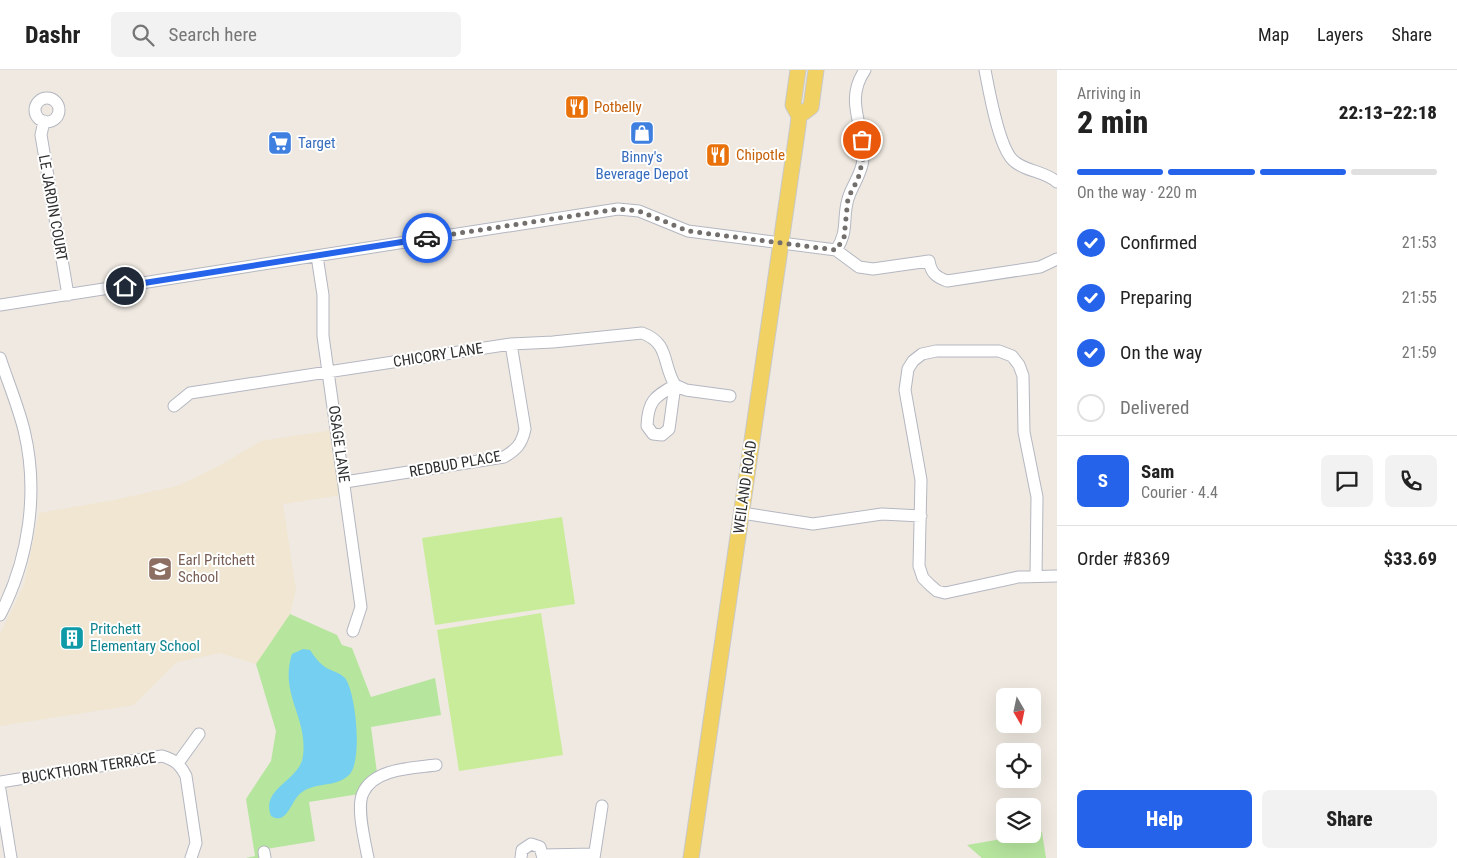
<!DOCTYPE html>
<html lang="en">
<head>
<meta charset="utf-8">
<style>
  :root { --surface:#fff; --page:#f2f2f2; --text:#222; --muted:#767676; --line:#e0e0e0; --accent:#2563eb }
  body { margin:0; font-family:"Roboto Condensed",sans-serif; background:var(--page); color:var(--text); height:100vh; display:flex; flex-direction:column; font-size:19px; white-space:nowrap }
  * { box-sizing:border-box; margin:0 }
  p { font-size:16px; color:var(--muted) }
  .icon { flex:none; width:28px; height:28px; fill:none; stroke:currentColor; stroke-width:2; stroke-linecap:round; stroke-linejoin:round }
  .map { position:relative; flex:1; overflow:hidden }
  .side { display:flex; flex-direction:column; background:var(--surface); width:400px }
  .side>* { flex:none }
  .needle { width:32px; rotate:171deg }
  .buttons { position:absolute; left:996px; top:618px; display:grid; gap:10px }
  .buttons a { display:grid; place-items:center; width:45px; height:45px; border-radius:8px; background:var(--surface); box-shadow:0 5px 20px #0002; font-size:25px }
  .pin { position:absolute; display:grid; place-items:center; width:42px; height:42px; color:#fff; margin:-21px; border:2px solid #fff; border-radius:50%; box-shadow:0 1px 5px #0007 }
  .courier { position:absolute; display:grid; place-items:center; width:50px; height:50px; margin:-25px; border:4px solid #2563eb; border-radius:50%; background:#fff; color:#222; box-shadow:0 1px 6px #0007 }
  .headline em { font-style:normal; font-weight:800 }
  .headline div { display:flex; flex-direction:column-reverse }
  .headline { display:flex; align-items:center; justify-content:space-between; height:85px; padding:0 20px }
  h1 { font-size:32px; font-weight:800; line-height:38px }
  .bar { display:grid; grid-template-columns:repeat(4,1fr); gap:8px 5px; align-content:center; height:60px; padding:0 20px }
  .bar i { height:6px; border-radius:4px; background:var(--line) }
  .bar .selected { background:var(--accent) }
  .bar p { grid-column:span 4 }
  .line { display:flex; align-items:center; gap:12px; padding:0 20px; border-top:1px solid var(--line) }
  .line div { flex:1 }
  .round { display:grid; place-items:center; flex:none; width:52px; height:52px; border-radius:8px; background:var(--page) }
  ol { padding:0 20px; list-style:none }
  li { display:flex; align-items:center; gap:15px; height:55px }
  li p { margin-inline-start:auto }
  li .icon { padding:5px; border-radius:50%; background:var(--accent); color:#fff; stroke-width:4 }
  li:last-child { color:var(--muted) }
  li i { width:28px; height:28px; border:2px solid var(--line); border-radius:50% }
  .cta { display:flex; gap:10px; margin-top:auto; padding:10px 20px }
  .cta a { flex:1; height:58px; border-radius:8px; background:var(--accent); color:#fff; font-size:20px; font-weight:800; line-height:58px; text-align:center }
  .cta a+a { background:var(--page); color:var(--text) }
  header { display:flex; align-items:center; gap:30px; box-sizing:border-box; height:70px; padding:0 25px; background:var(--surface); border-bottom:1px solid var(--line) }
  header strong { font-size:24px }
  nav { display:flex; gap:28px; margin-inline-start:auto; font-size:18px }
  .search { width:350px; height:45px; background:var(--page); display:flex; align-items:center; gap:12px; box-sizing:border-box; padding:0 18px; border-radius:8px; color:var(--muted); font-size:19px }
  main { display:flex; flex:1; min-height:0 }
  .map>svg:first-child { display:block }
  .education { fill:#f0e6d1 }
  .green { fill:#b6e59e }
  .pitch { fill:#c9ec9a }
  .water { fill:#75cff0 }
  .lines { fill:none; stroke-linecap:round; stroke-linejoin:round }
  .minor-casing { stroke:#b4b7c1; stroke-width:13 }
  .major-casing { stroke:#c9c9c9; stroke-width:17 }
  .minor { stroke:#fff; stroke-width:11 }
  .major { stroke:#f2d163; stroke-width:15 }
  .done { stroke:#726f6d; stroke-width:5; stroke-dasharray:0 9 }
  .route { stroke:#2563eb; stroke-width:6 }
  .labels { text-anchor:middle; stroke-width:4; stroke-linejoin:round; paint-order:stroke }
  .food-label { font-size:15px; fill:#c56008; stroke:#fff; text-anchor:start }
  .shop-label { font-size:15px; fill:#366cbe; stroke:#fff; text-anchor:start }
  .street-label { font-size:15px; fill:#2e2e2e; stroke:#fff }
  .education-label { font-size:15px; fill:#785e54; stroke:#fff; text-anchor:start }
  .culture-label { font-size:15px; fill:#0d838f; stroke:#fff; text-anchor:start }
</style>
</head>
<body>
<header>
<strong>Dashr</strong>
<div class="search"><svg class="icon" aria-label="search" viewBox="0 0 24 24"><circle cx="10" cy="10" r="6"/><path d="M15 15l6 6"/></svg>Search here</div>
<nav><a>Map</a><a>Layers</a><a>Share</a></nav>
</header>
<main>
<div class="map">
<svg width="1057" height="788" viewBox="0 0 1057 788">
  <rect width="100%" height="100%" fill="#efe9e1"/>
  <path class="education" d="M333,360L342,425L283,434L296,520L290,544L256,594L220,583L177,592L134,635L0,656V564L24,515L39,443L114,430L177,416L219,396L261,371Z"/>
  <path class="green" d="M290,544L337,565L342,575L352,578L371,627L435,608L441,645L371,657L377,703L359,724L309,732L315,771L260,780L261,788H246L255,786L246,729L271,691L276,661L256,594Z
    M1042,762L1046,788H982L967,775Z"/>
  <path class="pitch" d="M562,447L575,534L435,555L422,468Z
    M541,543L563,685L459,701L437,560Z"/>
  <path class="water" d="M303,579L310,580C314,586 319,593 325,597C331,601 339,602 345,608C356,622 363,692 349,705C335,719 311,710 297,727C290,736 285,755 271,746C260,718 300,711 303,686C308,647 279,624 292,584Z"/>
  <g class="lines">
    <defs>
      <path id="minor" d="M985,0C989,20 999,81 1015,92C1028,102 1044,101 1057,112
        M35 40a12 12 0 1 1 24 0a12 12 0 1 1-24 0Z
        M44,51L41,65L68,225
        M836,180C849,161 842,149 848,129C852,115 862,104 863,89C866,57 843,32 865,0
        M317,186L323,225V266L361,537L353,561
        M0,235L618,139L639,141L688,161L836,180L859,197L873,199L929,191C931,203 936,207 947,211L1040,197L1057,189
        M0,288C8,312 18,336 24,360C39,422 29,489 0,545
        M675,315L669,359L662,365L653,364L647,356C648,331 654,327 675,315Z
        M174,336L190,323L511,274L553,272L642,263C670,273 662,294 675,315L686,320L730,326
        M345,412L504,387C516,380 522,374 525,359L511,274
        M742,443L813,454L882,444L921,446
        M1036,506L1037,427L1024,362L1023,306L1019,295L1012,286L999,281H936L922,284L913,291L908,299L905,320L921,410L919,496L923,508L930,515L937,521L945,523L1018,507L1057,506
        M178,693L199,664
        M0,712L162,686C175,690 180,694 186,706L196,773L191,788
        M0,720L11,788
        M264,782L265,788
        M543,785L594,784
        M368,788C365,772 356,737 363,723C374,698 414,698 436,695
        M521,788L522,780L531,774L540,777L543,788
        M594,788L602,736"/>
      <path id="major" d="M799,46L811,37L816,0
        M691,788L798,56L799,46L793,35L798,0"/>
    </defs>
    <use href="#minor" class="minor-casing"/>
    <use href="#major" class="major-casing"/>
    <use href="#minor" class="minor"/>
    <use href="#major" class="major"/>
  </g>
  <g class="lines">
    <path class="done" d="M427,168L618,139L639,141L688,161L836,180L844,168L848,128L858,109L863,89L862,70"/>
    <path class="route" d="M125,216L427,168"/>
  </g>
  <defs>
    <symbol id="restaurant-square" viewBox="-11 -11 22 22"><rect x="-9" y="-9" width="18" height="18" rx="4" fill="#e8710a" stroke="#fff"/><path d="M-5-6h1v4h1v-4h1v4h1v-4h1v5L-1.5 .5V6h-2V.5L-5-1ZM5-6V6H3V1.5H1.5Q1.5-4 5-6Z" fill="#fff"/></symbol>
    <symbol id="shop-square" viewBox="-11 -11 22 22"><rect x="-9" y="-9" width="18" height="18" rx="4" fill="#3f7fe0" stroke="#fff"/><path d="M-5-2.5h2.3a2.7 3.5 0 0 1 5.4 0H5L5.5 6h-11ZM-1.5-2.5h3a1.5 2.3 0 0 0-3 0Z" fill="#fff"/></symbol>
    <symbol id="supermarket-square" viewBox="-11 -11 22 22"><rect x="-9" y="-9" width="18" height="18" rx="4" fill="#3f7fe0" stroke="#fff"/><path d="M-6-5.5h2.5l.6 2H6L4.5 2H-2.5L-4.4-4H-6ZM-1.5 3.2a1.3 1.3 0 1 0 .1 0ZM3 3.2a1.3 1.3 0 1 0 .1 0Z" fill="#fff"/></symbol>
    <symbol id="school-square" viewBox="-11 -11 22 22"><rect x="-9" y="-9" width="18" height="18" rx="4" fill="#8d6e63" stroke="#fff"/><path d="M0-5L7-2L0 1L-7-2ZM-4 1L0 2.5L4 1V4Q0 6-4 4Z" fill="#fff"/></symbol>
    <symbol id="building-square" viewBox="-11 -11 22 22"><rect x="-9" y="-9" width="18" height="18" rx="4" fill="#0f9aa8" stroke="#fff"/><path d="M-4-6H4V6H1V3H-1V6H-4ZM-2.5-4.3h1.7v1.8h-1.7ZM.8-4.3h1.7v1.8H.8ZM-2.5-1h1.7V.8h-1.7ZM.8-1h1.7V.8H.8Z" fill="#fff"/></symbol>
  </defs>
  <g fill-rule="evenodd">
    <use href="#restaurant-square" x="563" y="23" width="28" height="28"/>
    <use href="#shop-square" x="628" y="49" width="28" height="28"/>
    <use href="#supermarket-square" x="266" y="59" width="28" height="28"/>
    <use href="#restaurant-square" x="704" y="71" width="28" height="28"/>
    <use href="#school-square" x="146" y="485" width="28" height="28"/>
    <use href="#building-square" x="58" y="554" width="28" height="28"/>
  </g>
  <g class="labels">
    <g class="food-label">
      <text x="594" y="42">Potbelly</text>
      <text x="736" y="90">Chipotle</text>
    </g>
    <g class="shop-label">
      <text x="298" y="78">Target</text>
      <text x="642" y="92" text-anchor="middle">Binny's<tspan x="642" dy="17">Beverage Depot</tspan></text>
    </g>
    <g class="street-label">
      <text transform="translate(53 138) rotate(80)" y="5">LE JARDIN COURT</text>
      <text transform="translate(438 285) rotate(-9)" y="5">CHICORY LANE</text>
      <text transform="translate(339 374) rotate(82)" y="5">OSAGE LANE</text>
      <text transform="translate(455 394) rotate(-10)" y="5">REDBUD PLACE</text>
      <text transform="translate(745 417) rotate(-82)" y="5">WEILAND ROAD</text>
      <text transform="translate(89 698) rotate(-9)" y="5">BUCKTHORN TERRACE</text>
    </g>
    <g class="education-label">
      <text x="178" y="495">Earl Pritchett<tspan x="178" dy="17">School</tspan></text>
    </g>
    <g class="culture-label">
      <text x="90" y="564">Pritchett<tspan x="90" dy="17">Elementary School</tspan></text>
    </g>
  </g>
</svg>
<div class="buttons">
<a><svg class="needle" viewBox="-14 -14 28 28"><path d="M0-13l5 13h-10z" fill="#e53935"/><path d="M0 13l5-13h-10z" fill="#767676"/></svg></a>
<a><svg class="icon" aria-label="locate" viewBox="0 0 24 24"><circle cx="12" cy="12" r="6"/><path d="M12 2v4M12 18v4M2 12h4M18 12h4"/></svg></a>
<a><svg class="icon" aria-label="layers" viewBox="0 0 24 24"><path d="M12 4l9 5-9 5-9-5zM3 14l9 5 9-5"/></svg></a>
</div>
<div class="pin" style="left:862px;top:70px;background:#ea580c"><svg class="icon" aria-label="bag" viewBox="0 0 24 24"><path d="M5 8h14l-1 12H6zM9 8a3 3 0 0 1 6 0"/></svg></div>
<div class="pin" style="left:125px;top:216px;background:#1f2937"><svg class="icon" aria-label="home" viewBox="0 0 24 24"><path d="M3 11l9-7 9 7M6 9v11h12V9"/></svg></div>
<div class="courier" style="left:427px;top:168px"><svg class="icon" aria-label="car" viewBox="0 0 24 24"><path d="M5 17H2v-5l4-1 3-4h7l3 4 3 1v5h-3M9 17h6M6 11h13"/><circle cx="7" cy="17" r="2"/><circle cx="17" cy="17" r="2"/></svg></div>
</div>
<section class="side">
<div class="headline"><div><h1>2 min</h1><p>Arriving in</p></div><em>22:13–22:18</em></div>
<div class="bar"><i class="selected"></i><i class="selected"></i><i class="selected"></i><i></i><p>On the way · 220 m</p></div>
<ol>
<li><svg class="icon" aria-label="check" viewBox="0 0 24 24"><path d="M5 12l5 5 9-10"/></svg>Confirmed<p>21:53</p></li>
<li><svg class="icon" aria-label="check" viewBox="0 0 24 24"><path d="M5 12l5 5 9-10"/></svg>Preparing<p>21:55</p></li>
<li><svg class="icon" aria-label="check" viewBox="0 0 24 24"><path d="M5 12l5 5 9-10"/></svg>On the way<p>21:59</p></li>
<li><i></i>Delivered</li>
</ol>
<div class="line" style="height:90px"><b class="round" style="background:var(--accent);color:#fff">S</b><div><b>Sam</b><p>Courier · 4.4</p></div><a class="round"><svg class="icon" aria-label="chat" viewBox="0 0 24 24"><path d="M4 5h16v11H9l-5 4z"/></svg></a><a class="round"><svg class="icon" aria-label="phone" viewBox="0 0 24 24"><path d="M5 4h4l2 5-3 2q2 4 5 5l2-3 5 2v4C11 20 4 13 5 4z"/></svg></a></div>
<div class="line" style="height:65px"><div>Order #8369</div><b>$33.69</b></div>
<div class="cta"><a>Help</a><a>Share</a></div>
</section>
</main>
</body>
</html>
